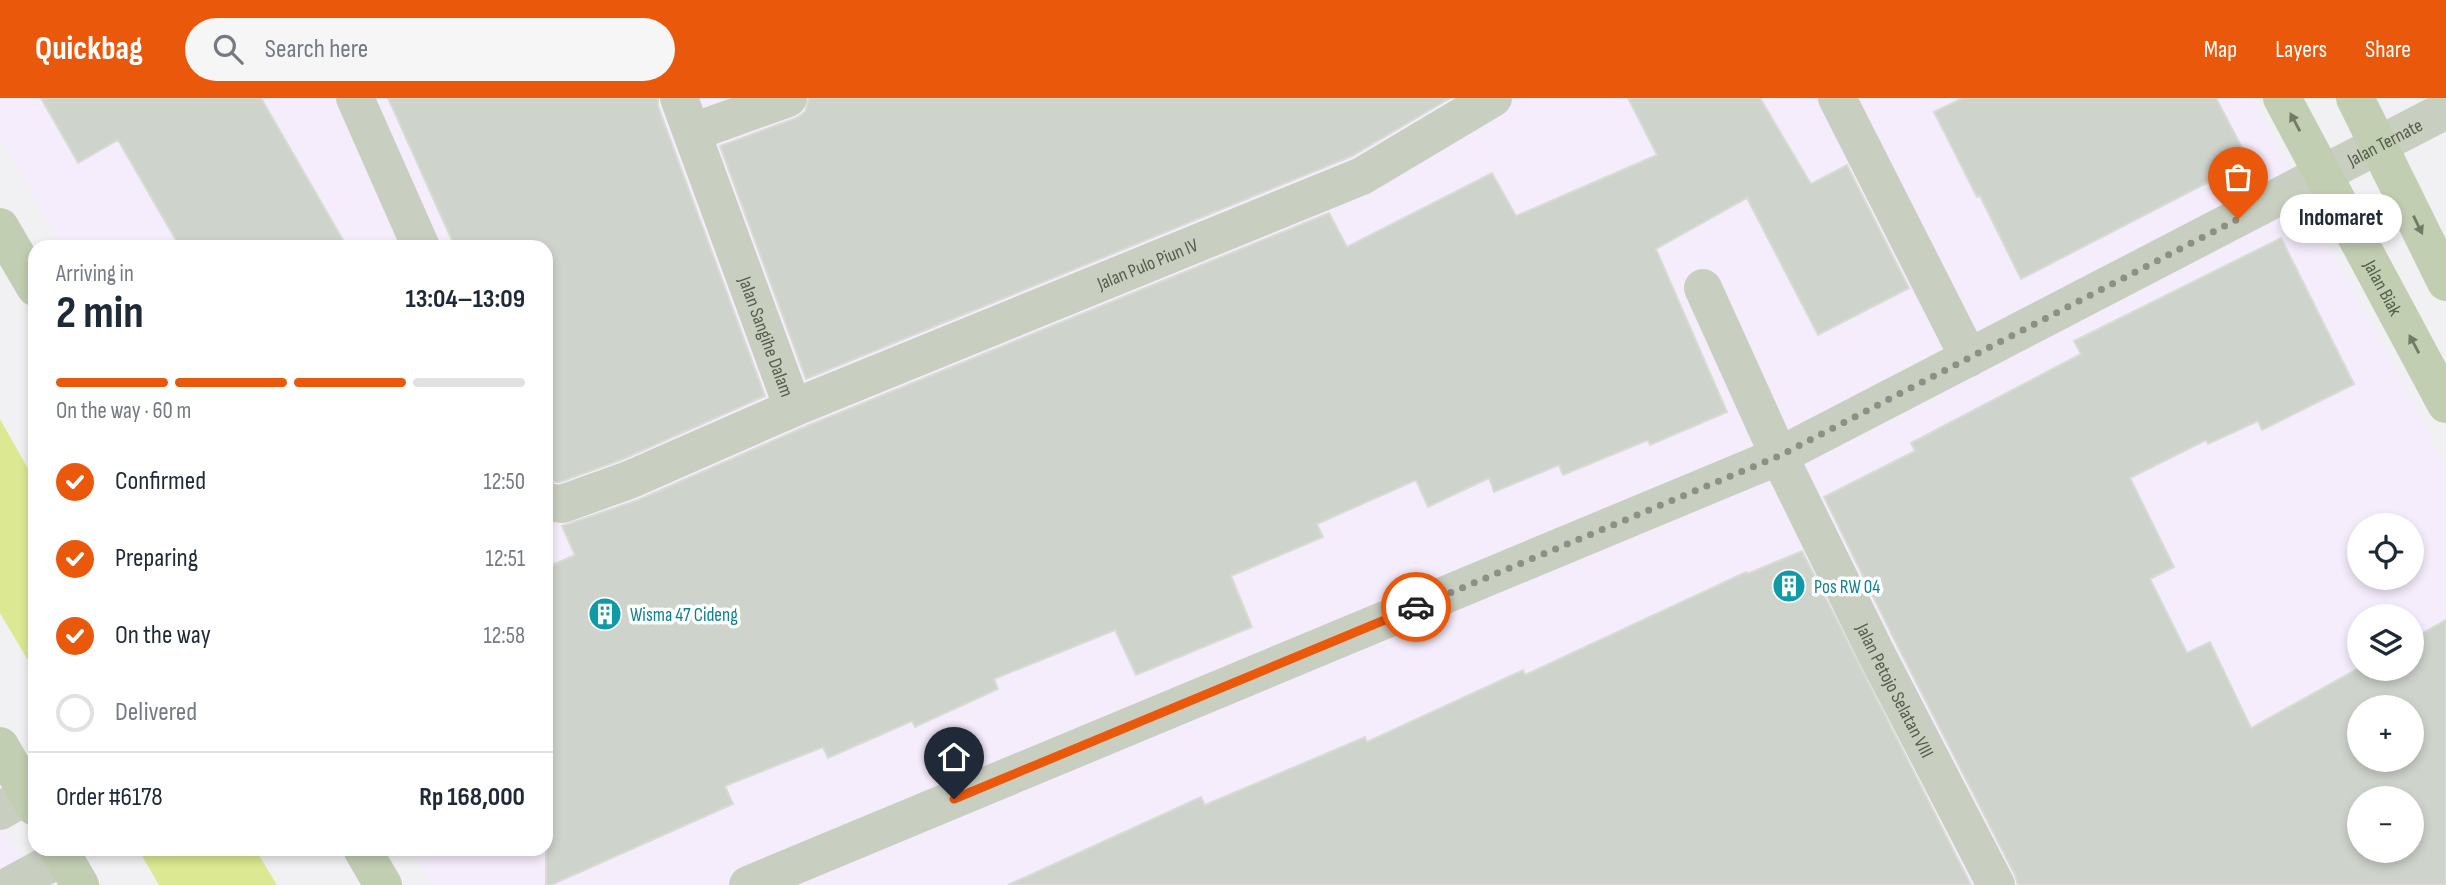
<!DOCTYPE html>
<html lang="en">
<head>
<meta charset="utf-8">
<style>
  :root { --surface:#fff; --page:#f6f6f7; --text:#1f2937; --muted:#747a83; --line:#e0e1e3; --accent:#ea580c }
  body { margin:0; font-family:"Sofia Sans Condensed",sans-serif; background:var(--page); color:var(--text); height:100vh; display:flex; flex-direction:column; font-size:26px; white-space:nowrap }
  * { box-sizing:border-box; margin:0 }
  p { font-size:23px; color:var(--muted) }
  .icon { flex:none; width:38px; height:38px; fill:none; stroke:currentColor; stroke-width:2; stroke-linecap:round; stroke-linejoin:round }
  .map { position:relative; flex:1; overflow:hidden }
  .side { position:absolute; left:28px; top:142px; width:525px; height:616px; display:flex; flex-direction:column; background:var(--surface); border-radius:21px; box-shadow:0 4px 10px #0003 }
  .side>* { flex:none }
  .fabs { position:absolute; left:2347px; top:415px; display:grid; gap:14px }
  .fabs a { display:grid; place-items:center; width:77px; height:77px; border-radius:50%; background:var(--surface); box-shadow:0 4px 10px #0003; font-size:35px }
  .pin { position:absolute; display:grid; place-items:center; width:60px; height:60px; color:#fff; margin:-72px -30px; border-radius:50% 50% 50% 0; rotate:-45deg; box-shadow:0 0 7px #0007 }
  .pin .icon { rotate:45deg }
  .courier { position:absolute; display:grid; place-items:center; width:70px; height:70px; margin:-35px; border:5px solid #ea580c; border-radius:50%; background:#fff; color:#222; box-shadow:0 2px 9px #0007 }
  .bubble { position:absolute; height:49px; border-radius:24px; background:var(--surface); box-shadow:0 4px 10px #0003; font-size:23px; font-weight:700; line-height:49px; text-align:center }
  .head em { font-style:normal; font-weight:700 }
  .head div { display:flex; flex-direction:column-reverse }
  .head { display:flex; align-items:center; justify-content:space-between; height:119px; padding:0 28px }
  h1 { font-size:46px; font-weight:700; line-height:52px }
  .bar { display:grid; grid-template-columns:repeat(4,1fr); gap:10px 7px; align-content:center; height:84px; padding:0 28px }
  .bar i { height:9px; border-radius:5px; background:var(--line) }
  .bar .active { background:var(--accent) }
  .bar p { grid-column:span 4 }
  .line { display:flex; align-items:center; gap:18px; padding:0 28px; border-top:2px solid var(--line) }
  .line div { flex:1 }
  ol { padding:0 28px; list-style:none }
  li { display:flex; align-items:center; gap:21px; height:77px }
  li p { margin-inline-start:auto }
  li .icon { padding:7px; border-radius:50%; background:var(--accent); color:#fff; stroke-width:4 }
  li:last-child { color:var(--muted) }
  li i { width:38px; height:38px; border:4px solid var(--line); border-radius:50% }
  header { display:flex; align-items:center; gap:42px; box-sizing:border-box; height:98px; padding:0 35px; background:var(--accent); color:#fff }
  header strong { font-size:33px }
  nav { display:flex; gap:38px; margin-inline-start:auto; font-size:24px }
  .search { width:490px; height:63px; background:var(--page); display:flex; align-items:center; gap:18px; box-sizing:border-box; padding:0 24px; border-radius:38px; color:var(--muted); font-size:26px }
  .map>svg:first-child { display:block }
  .commercial { fill:#f6edfc; fill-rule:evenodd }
  .water { fill:#dce992 }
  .building { fill:#ced3cb; stroke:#d8dcd5; stroke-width:2; fill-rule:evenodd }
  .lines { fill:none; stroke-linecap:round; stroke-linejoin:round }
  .minor { stroke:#c9cfc0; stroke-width:38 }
  .major { stroke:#c2ceb2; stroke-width:38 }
  .oneway { fill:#707a64 }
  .done { stroke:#8c9185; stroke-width:7; stroke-dasharray:0 12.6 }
  .route { stroke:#ea580c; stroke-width:9 }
  .labels { text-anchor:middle; stroke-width:7; stroke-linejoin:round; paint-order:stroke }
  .street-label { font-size:19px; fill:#555e4a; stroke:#fff }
  .culture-label { font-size:19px; fill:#0d838f; stroke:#fff; text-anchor:start }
</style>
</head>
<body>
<header>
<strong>Quickbag</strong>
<div class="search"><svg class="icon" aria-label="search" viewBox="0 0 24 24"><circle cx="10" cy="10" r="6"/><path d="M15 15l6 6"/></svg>Search here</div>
<nav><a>Map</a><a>Layers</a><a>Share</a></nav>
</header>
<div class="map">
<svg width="2446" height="787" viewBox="0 0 2446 787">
  <rect width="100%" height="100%" fill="#f1f1f3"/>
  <path class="commercial" d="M0,0H2252L2446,368V787H432L411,751H546V149H63L0,39ZM2359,427H2412V480H2359ZM2359,518H2412V570H2359ZM2359,609H2412V662H2359ZM2359,700H2412V752H2359Z
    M0,723L36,787H0Z"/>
  <path class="water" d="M0,321L35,383V574L0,515Z
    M138,751H255L277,787H159Z"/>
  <path class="building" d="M41,0H261L347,149H180L118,42L78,65Z
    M388,0H658V8L765,298L621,362L560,384L546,383V149H455Z
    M809,0H1450L1352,58L806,281L720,48L796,20L805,14Z
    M1628,0H1760L1811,86L1847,67L1909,190L1818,237L1747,100L1656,151L1727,314L1650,347L1648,342L1563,377L1559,367L1494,394L1489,380L1428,409L1416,382L1317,426L1323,439L1231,478L1252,529L1136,577L1115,532L994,581L998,591L915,629L912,623L828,660L823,649L725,688L733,706L551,787H546V470L575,457L562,428L638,402L802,330L1329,115L1347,149L1492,75L1516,118L1657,57Z
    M1963,0H2216L2249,63L2021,181L1980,98L1977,99L1934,14Z
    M2281,140L2354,286L2262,332L2258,323L2208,346L2206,342L2130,380L2174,469L2150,481L2187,555L2210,544L2251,630L2359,570H2412V541L2446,522V787H2018L2015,777L1897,547L1824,399L1915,353L1911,345L2081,256L2074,243ZM2359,609H2412V662H2359ZM2359,700H2412V752H2359Z
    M1802,453L1971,787H1008L1201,699L1205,707L1365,639L1367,644L1523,572L1525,577L1746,474L1747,476Z"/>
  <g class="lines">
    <g class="minor">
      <path d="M355,0L421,149"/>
      <path id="s1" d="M679,0L793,310"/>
      <path d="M1837,0L1969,260"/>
      <path d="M693,34L788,0"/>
      <path id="s2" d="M1703,190L1779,358L1877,557L1996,787"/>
      <path id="s3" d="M546,404L562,406L629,382L793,310L1362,78L1493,0"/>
      <path d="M0,713L28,697"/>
      <path d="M11,787L64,758"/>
      <path id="s4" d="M748,787L1779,358L2446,12"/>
    </g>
    <g class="major">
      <path id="s5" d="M2282,0L2446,306"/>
      <path d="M2355,0L2446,184"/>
      <path d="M0,129L35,189"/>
      <path d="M0,648L35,709"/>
      <path d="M59,751L80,787"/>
      <path d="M362,751L383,787"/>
    </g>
  </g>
  <defs><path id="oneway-solid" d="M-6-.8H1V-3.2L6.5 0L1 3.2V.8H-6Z" transform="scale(1.75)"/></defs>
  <g class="oneway">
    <use href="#oneway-solid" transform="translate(2295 24) rotate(-118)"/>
    <use href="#oneway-solid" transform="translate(2418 127) rotate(64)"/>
    <use href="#oneway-solid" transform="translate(2414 246) rotate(-118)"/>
  </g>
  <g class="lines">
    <path class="done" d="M1416,509L1779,358L2238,121"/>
    <path class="route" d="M954,701L1416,509"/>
  </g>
  <defs>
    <symbol id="building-disc" viewBox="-11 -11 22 22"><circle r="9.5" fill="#0f9aa8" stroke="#fff"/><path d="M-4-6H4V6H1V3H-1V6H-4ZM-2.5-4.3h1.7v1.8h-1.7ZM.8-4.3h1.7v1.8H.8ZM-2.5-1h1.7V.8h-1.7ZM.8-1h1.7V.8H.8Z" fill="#fff"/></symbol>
  </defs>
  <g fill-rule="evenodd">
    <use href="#building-disc" x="1770" y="469" width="38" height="38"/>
    <use href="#building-disc" x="586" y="497" width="38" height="38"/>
  </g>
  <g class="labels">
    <g class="street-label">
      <text dy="7" stroke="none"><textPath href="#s4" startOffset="1799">Jalan Ternate</textPath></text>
      <text dy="7" stroke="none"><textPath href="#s3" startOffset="649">Jalan Pulo Piun IV</textPath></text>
      <text dy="7" stroke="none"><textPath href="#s5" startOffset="215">Jalan Biak</textPath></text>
      <text dy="7" stroke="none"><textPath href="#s1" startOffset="254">Jalan Sangihe Dalam</textPath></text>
      <text dy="7" stroke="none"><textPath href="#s2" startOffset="446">Jalan Petojo Selatan VIII</textPath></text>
    </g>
    <g class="culture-label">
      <text x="1814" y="495">Pos RW 04</text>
      <text x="630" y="523">Wisma 47 Cideng</text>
    </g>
  </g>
</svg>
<div class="fabs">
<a><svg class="icon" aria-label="locate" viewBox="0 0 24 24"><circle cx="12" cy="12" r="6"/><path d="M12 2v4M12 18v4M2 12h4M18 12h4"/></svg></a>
<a><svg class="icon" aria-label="layers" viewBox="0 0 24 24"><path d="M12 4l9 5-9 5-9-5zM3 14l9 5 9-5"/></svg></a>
<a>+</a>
<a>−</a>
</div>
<div class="pin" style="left:2238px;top:121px;background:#ea580c"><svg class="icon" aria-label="bag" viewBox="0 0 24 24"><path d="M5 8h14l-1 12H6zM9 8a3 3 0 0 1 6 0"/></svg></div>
<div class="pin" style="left:954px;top:701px;background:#1f2937"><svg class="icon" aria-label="home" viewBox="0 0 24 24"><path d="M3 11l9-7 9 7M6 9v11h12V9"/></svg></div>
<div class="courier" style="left:1416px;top:509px"><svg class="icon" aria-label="car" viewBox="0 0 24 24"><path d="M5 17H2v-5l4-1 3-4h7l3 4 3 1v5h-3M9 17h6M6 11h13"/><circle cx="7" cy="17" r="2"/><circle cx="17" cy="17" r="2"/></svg></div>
<div class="bubble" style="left:2280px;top:96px;width:122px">Indomaret</div>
<section class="side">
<div class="head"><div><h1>2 min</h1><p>Arriving in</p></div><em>13:04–13:09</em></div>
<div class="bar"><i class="active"></i><i class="active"></i><i class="active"></i><i></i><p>On the way · 60 m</p></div>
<ol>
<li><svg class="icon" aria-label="check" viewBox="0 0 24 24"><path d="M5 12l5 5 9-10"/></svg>Confirmed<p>12:50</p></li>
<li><svg class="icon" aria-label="check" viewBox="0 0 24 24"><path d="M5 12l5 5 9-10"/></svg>Preparing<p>12:51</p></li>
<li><svg class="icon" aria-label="check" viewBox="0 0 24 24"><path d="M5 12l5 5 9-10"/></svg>On the way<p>12:58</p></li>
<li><i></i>Delivered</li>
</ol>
<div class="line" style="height:91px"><div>Order #6178</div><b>Rp 168,000</b></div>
</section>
</div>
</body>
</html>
